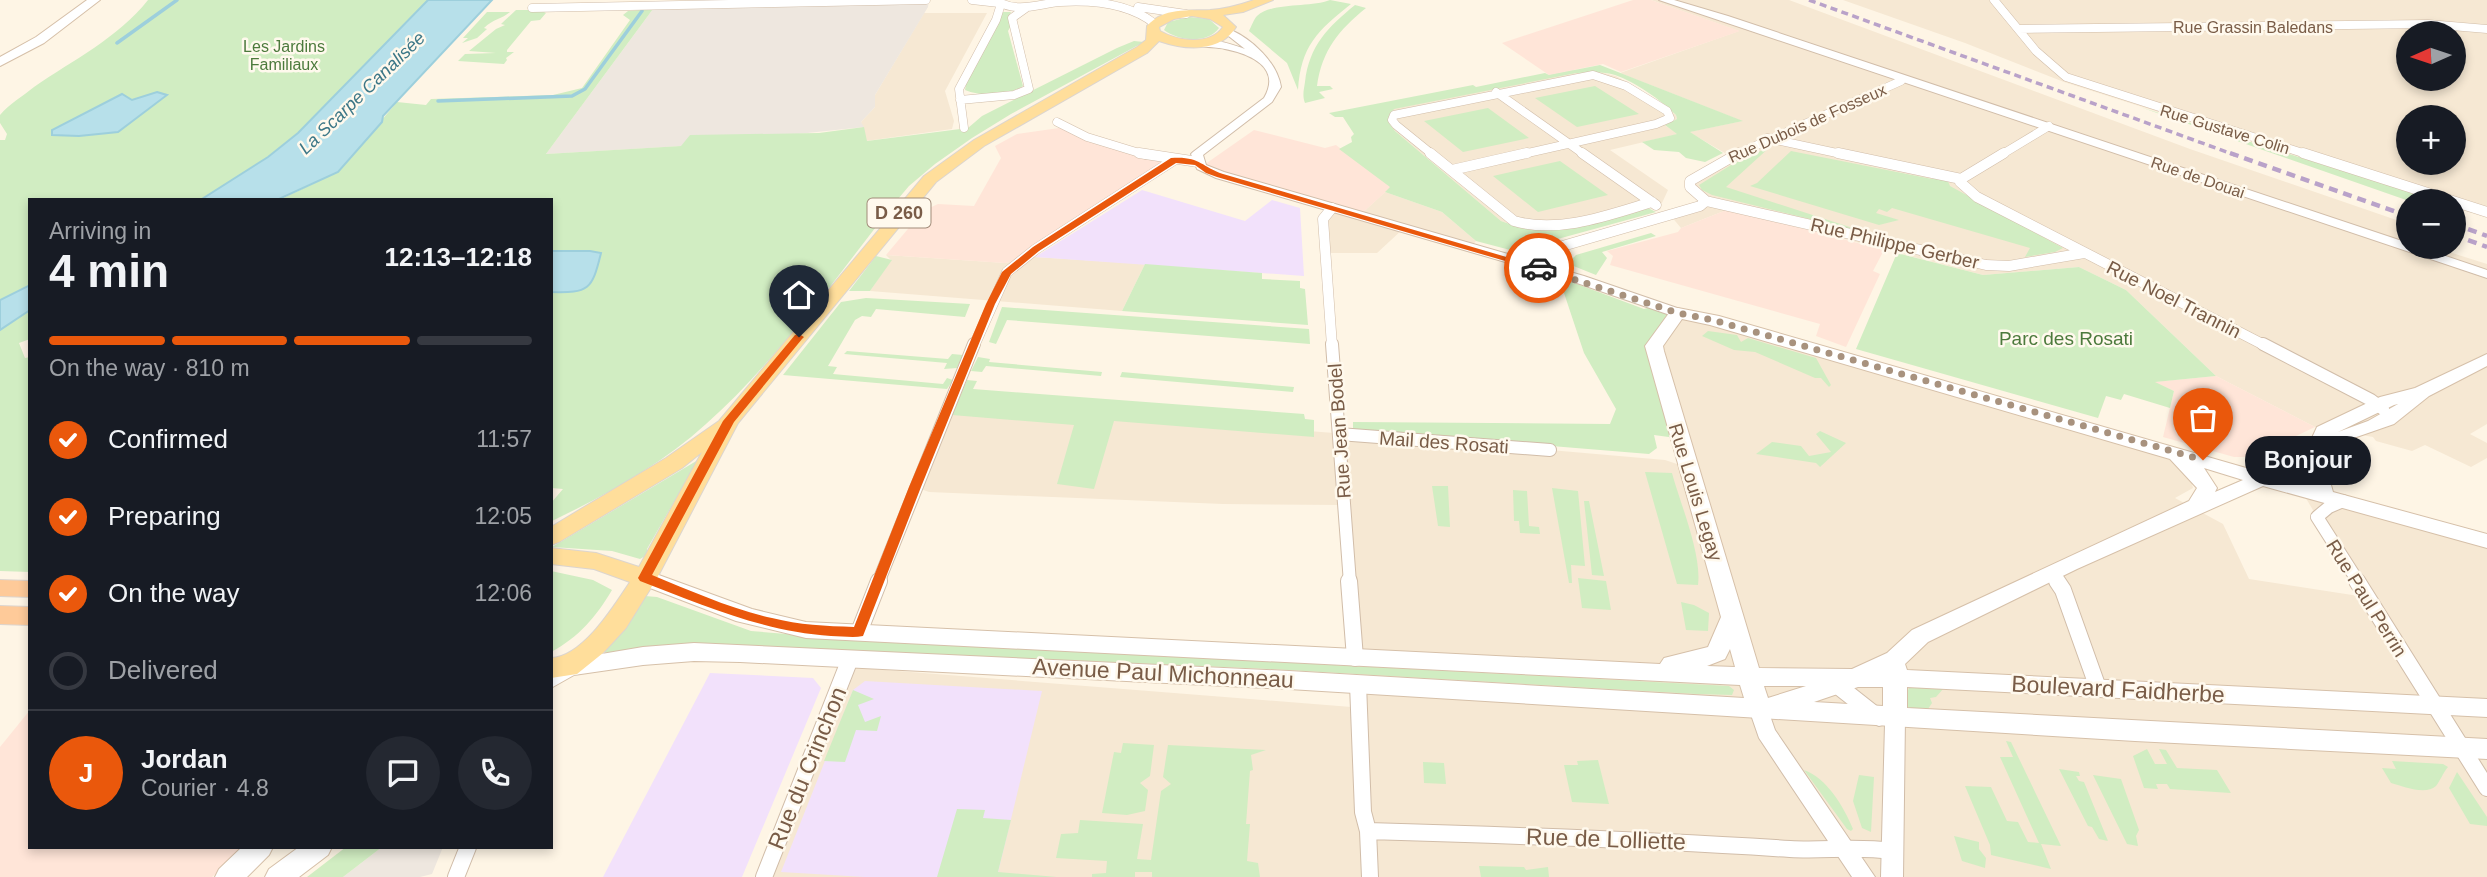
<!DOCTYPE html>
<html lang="en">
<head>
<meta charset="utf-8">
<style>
  :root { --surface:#171b24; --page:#242831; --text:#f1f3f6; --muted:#9ea1a6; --line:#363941; --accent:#ea580c }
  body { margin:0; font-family:Arial,sans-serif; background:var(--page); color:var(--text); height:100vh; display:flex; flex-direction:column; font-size:26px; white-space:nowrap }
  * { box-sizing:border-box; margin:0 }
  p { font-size:23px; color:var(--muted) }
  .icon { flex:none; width:38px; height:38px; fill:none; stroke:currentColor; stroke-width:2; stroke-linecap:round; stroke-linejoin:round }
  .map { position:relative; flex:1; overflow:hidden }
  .side { position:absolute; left:28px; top:198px; width:525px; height:651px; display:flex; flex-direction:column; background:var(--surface); border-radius:0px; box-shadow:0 4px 10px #0003 }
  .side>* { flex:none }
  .needle { width:46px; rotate:267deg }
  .fabs { position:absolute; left:2396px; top:21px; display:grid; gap:14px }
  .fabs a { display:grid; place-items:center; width:70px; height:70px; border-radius:50%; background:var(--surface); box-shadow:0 4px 10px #0003; font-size:35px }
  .pin { position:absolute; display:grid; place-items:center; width:60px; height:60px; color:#fff; margin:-72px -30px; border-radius:50% 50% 50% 0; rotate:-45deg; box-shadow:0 0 7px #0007 }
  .pin .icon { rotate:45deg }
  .courier { position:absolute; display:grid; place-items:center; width:70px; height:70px; margin:-35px; border:5px solid #ea580c; border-radius:50%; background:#fff; color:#222; box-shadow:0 2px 9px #0007 }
  .bubble { position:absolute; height:49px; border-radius:24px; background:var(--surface); box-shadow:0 4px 10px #0003; font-size:23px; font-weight:800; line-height:49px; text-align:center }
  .overview em { font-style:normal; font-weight:800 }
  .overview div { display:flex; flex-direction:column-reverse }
  .overview { display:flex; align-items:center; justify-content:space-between; height:119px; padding:0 21px }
  h1 { font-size:46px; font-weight:800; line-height:52px }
  .bar { display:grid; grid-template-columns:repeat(4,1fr); gap:10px 7px; align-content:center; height:84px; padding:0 21px }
  .bar i { height:9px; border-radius:5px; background:var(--line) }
  .bar .active { background:var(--accent) }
  .bar p { grid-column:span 4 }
  .line { display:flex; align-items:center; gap:18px; padding:0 21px; border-top:2px solid var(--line) }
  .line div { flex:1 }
  .round { display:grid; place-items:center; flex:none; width:74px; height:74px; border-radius:37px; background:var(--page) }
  ol { padding:0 21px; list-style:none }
  li { display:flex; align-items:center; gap:21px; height:77px }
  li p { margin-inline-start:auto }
  li .icon { padding:7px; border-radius:50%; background:var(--accent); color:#fff; stroke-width:4 }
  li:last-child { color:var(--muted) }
  li i { width:38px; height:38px; border:4px solid var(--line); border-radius:50% }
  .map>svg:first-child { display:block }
  .residential { fill:#f6e8d3; fill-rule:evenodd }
  .commercial { fill:#ffe5d8 }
  .industrial { fill:#eee7df }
  .education { fill:#f2e1fb }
  .green { fill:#d1edc2 }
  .water { fill:#b7e0ea; stroke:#9dcfdc; stroke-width:2 }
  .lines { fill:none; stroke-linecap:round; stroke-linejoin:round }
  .stream { stroke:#9dcfdc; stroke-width:3.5 }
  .minor-far3-casing { stroke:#d1bda9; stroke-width:9 }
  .minor-far2-casing { stroke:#d1bda9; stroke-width:11 }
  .minor-far1-casing { stroke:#d1bda9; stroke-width:14 }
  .minor-casing { stroke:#d1bda9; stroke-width:18 }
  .tertiary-casing { stroke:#d1bda9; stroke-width:2 }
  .secondary-casing { stroke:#d6c0a9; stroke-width:2 }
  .primary-casing { stroke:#dcd5cf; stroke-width:2 }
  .trunk-casing { stroke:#dcd5cf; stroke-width:2 }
  .minor-far3 { stroke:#fff; stroke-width:8 }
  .minor-far2 { stroke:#fff; stroke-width:10 }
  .minor-far1 { stroke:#fff; stroke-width:12 }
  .minor { stroke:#fff; stroke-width:16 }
  .tertiary { fill:#fff; fill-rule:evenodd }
  .secondary { fill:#fff; fill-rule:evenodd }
  .primary { fill:#ffde9b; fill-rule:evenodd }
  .trunk { fill:#feca99; fill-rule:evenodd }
  .rail-far1 { stroke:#b9a2c9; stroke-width:3.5; stroke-dasharray:7 4.5; stroke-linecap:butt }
  .rail { stroke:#b9a2c9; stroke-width:4.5; stroke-dasharray:9 6; stroke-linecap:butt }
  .route { fill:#ea580c }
  .done { stroke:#a8927e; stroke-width:7; stroke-dasharray:0 12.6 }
  .labels { text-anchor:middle; stroke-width:5; stroke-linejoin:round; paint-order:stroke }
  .far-street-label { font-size:16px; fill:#795c47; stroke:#fff9ed }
  .far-park-label { font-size:16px; fill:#4c7a3c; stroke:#fff9ed }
  .far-water-label { font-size:18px; font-style:italic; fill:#3c7787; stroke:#fff9ed }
  .shield { fill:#fff9ed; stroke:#a18b79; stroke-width:2 }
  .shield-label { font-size:18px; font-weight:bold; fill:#795c47 }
  .street-label { font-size:19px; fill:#795c47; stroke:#fff9ed }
  .park-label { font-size:19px; fill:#4c7a3c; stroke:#fff9ed }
  .near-street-label { font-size:23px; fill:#795c47; stroke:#fff9ed }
</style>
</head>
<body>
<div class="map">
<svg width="2487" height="877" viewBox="0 0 2487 877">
  <rect width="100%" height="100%" fill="#fef5e5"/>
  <path class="residential" d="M1651,0H1789L2190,149L2408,224V247H2453L2449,252L2487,264V424L2470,434L2487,443V458L2471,467L2425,445L2412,451L2376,441L2373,437L2315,427L2216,376L2126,290L2079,267L1983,275L1729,209L1681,228L1670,215L1705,203L1690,187L1730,156L1689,132L1742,121L1620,73L1739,31Z
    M1843,0H2487V217L2064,82L1965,43ZM2408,33H2454V79H2408ZM2408,117H2454V163H2408Z
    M924,13H987L945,91L954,121L952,129L866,141L861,122L875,107V95Z
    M1573,70L1576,73L1600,72L1616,76L1642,91L1676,115L1677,119L1666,126L1678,134L1610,150L1668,190L1662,203L1568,229L1540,231L1520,228L1501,221L1395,131L1389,123L1388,115L1380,109Z
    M1385,192L1442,212L1476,241L1470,248L1403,229L1377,253H1326L1325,214L1332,208L1359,216Z
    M886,255L1005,263L1035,257L1145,264L1122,311L870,291L891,260Z
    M1678,313L2176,453L2190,476L2193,488L2175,498L2223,524L2249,579L2365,597L2301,490L2487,541V877H764L847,667L1364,708L1344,505L1223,504L929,492L915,487L951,403L1550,450L1665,460L1677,464L1680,461L1654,346Z"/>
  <path class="commercial" d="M1633,0H1651L1740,31L1621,72L1603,64L1549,75L1502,43Z
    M1066,127L1174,160L1021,260L1005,263L886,255L923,211L938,204L974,206L1001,158L995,146L1017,134Z
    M1254,130L1325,148L1336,145L1391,187L1359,216L1201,167Z
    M1729,209L1884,250L1873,271L1880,274L1846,347L1816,336L1820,324L1610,265L1613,256L1607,251L1678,232L1681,228Z
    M2216,376L2315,427L2252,457H2234L2163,437L2174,391L2153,382Z
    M30,710V847H245L212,877H0V747Z"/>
  <path class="industrial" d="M929,0L928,7L875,95V107L861,122L864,127L682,146L546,154L656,5Z
    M382,847H443L432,874L420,877H343Z"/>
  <path class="education" d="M1142,190L1245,221L1272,200L1300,208L1304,276L1035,257Z
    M710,673L813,678L821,688L742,877H603Z
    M865,681L1042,691L997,877H865L781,872L853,690Z"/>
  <path class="green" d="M148,0H428L298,133L268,157L202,199L30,200V285L0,300V140H5L7,134L0,123V115C9,104 23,96 34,87C73,60 118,38 148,0Z
    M1330,0L1351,4C1317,31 1301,46 1298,90L1287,63L1249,31C1251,27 1254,19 1257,16C1271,2 1310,8 1330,0Z
    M1355,5L1366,8C1339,30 1322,50 1317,86H1330L1333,89L1319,92L1325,98L1305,103C1302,96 1304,89 1305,82C1309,46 1328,27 1355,5Z
    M653,9L546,154L681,146L690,135L819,133L864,127L867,141L968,128L982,116L1117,48L1134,41L1144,42L1011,114L972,138L935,164L909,186L892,206L829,288L819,287L813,296L822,298C785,341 749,386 706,424C662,464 606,495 552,521L551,503L563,489L551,488V200H279L338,172L397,102L426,105L431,99L553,95L582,88L630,20L623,15L628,11Z
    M516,10H540L546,13L540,20L531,21L507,50V52H514L506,58L507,60L504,64L458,61L465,54L496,53L469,51L496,29L505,25L501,24Z
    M487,12H510C502,19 493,19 484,28L487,29L477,38L462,43L468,38H463Z
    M1003,12H1011L1008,17L1012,24L1008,31L1023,86C1008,96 981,97 965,90L966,84L995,21Z
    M1189,17L1209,19L1219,28C1208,44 1178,41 1164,30L1168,22Z
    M1600,65L1743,121L1690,132L1723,153L1705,162L1686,158L1679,152L1654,150L1642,142L1677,134L1665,125L1677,119L1676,115C1661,100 1635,82 1615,75C1602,71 1589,73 1576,73L1394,109L1389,115V123L1395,131L1501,221C1550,240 1600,222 1648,208L1656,212L1514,251L1476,241L1442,212L1385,192L1390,187L1339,149L1352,142L1351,137L1354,134L1343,117H1335L1329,113L1473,85L1476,87L1545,73L1549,75Z
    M1595,86L1639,114L1577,127L1535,98Z
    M2140,107L2438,201H2409Z
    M1488,108L1529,138L1463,152L1424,121Z
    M1771,146L1726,187L1871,234L1712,195L1702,190L1699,185L1731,165Z
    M1791,151L1932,179L1934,175L1947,179L1950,186L2063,248L2055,252L2025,257L2030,248L1892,208L1887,212L1879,209L1876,213L1899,220L1879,225L1750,186L1757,183Z
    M1560,161L1608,195L1538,212L1493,176Z
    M1651,233L1656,236L1602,252L1607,258L1596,275L1571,265L1570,261L1576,255Z
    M1897,253L1983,275L2079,267L2126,290L2216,376L2155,382L2174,391L2170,408L2124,394L2121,400L2106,396L2098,418L1856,349Z
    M876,256L892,260L870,291H849Z
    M1145,264L1262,273V279L1300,281V288L1305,289L1308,325L1122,311Z
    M1569,281L1644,309L1654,306L1671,313L1651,344L1676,438L1654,435L1657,448L1649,454L1353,430V422L1610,424L1616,409L1584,353L1561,284Z
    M866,298L970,304L965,317L876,309L871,317L862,316L855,320L828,366L837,367L833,374L943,384L947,378L953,380L947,389L783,375L841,302Z
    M1002,307L1309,329L1310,344L1007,320L996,344L989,342Z
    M30,310V339L19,343L25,358L30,357V572L0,571V330Z
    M1708,331L1737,335L1741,342L1748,338L1816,358L1831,385L1829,387L1821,378H1815L1755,352L1734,350L1702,336Z
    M847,351L948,359L952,354L963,355L957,368L944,369L947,363L844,354Z
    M978,357L990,359L989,362L1102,372L1101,376L986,366L982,372L971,371Z
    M1122,372L1133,373L1294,387L1293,392L1120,377Z
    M967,380L977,381L973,389L1304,414L1305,419L1314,420V437L1114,421L1094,489L1057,484L1074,425L952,415Z
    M1820,431L1846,443L1820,467L1816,463L1756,454L1772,442L1801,446L1809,456L1831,452L1816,434Z
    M698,460L647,549V555L640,559L612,551L552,547Z
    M1645,472L1672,473C1680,503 1702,554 1698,585L1677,584Z
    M1432,486H1448L1450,527L1438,526Z
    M1552,488L1578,491L1585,566L1571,565L1572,583H1569Z
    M1513,490L1527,491L1529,526L1539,527L1540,534L1520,533L1519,521H1514Z
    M1584,501H1589L1604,576L1592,575Z
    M551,571L593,580L612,590C596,617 579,637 551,652Z
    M1578,578L1606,581L1611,610L1582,608Z
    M645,596L657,597L751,631L847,639L1729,686L1734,690L1732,695L1696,694L1268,669L690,644L601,653Z
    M1681,602L1694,605L1709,613L1708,631L1686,630Z
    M1916,687L1944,688L1936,697L1930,698L1932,703L1926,712L1907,709L1904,699L1909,688Z
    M853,690L874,699L858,705L865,722L881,716L877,731L856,730L845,762L824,761Z
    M2006,741L2011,742L2061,846L2041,844L2051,869L1991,855L1990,845L1965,786L1991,787L2007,821L2018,822L2028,842L2039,843L2000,757H2013Z
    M1123,743L1154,745L1150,776L1140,783L1148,790L1145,811L1127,815L1102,813L1114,752L1121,753Z
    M1168,745L1266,750L1251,755L1253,770L1250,771L1246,824H1250L1247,861L1258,863L1260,877H1152V872H1135V877H1092V874L1106,873L1107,861L1056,858L1061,834L1078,833L1080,820L1143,824L1137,859L1151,860L1161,791L1171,784L1163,777Z
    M2147,749L2155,764H2167L2159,749L2166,750L2177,768L2217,770L2231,793L2170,789L2167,784H2156L2158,789L2144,788L2133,756Z
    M1598,760L1609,804L1572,802L1564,765H1578L1577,761Z
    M2392,761L2443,764L2448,767C2443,773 2440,781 2436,786C2425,796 2403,786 2391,783L2382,768L2396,769Z
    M1423,762L1444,763L1446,784L1424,783Z
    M2059,769L2079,772L2080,776H2076L2079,781L2084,782L2108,841L2099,839L2092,827L2088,826Z
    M1804,770C1827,778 1844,807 1853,829L1851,831L1847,829Z
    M2457,772L2487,817V826L2470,824L2449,788Z
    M1859,775L1874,777L1871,832L1862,828L1853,801Z
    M2093,775L2121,779L2139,830L2136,836L2138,846L2127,844Z
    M957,809L985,810L983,818L1011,820L998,872L1057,877H937Z
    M1954,836L1979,842V849L1986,858L1985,868L1962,861Z
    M346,847H382L343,877H307Z
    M1479,866L1524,867L1526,870L1548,867L1549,877H1481Z"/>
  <path class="water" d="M428,0H492L383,116L382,122L338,172L279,199H202L268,157L298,133Z
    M157,92L167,95L118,132L79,136L52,135V130L122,94L132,100Z
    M551,251H590L601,253C592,290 589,293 551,292Z
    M30,285V310L0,330V300Z"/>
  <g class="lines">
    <path class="stream" d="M117,43L177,0
      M438,101L572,96L585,89L642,11"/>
    <defs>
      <path id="minor-far3" d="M972,0L999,3
        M996,0C1016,14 1038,4 1060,2C1093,0 1129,3 1155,24
        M1994,0L2036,51L2066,77L2309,155
        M1138,7L1186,14
        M532,8L926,0
        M2019,29L2428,24L2487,29
        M1496,92L1585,155
        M960,100L1014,95L1029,89L1012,18L1026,8
        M1057,122L1087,137L1146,155
        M964,128L959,89L996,20L1001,4
        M1767,138L1846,155
        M1433,155L1396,125L1392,120L1394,115L1593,75L1626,86L1667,111L1670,118L1656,124L1519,155
        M1735,155L1901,81
        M2001,155L2049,126"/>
      <path id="minor-far2" d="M1139,153L1198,162
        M1430,153L1514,221C1559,234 1609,215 1652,202
        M1582,153L1656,205
        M1838,153L1961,179
        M2303,153L2487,212
        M1452,170L1527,153
        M1961,179L1960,182L1977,197L2266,346
        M1961,179L2004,153
        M1706,201L1986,265L2009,266L2084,253
        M1332,208L1323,219L1332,346
        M1520,262L1535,254L1700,206L1706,201L1690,187V181L1739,153
        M974,346L1007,272L1036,249L1174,160"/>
      <path id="minor-far1" d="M1332,344L1350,583
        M2263,344L2371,400L2383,409
        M1339,434L1550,450
        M2343,501L2329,507L2317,517L2359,583
        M2051,574L2058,583
        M878,583L974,344"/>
      <path id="minor" d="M1349,581L1355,658
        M2057,581L2063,590L2098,688
        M2357,581L2487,788
        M859,632L879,581
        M1358,684L1363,812L1368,831L1370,877
        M1368,831C1509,835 1649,840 1790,849C1824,851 1857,846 1891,851
        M456,877L468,847
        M764,877L850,659"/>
      <path id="tertiary" d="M1659,0H1674L1728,16L2408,243V247H2419L2487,270V278Z
        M1229,29C1252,39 1277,62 1281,87L1272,102L1203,155L1206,165L1224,172L1584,276L1683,310L1685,313L1683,316H1673L1574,282L1216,178L1197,169L1191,154L1193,152L1264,98C1282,67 1250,54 1225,49C1214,46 1201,49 1192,43C1205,35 1231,44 1245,49L1226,34L1224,32Z
        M1828,671L1835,673L1887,714L1895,709L1902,712L1905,717L1903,877H1881L1885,724L1879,726L1872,723L1821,683L1818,678L1821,673Z
        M1759,701L1766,704L1775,730L1875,877H1852L1759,738L1749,709L1752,704Z"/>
      <path id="secondary" d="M87,0H100L44,43L0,66V57L36,37Z
        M1678,308L1719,316L2253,470L2311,440L2317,427L2380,397L2415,388L2487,354V366L2429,396L2394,424L2319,450L2298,461L2304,469L2331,485L2333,492L2487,534V548L2263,486L2077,569L1928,642L1905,664L1907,670L2487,699V717L1907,687V708L2487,739V759L2135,741L1289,689L740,662L694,661L643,665L574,675L551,688V667L560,661L643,647L694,643L1289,671L1744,698L1740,685L806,638L736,621L637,583L634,578L637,573L645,570L752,609L806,622L1660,664L1664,658L1708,647L1721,617L1645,346L1672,309ZM1682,319L1710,325L2170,459L2197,488L2189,501L1912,630L1887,653L1852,669L1759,668L1664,351L1663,346ZM2398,404L2368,421L2338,432L2394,405ZM2204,468L2243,480L2215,492L2217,488ZM2284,470L2298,482L2273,475ZM1730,649L1735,667L1707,666L1725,659ZM1764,686H1806L1768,698ZM1858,687H1883V706L1814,702Z
        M242,847H273L269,855L247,877H215L219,869Z
        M299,847H332L328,855L299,877H265L269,869Z"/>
      <path id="primary" d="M1254,0H1273L1243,12L1223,15L1236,27C1220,53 1185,50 1159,41L1147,53L984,146L936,182L738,423L657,578L626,628L603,653L577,674L551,678V658C583,657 614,606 630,582L594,569L551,564V548L596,553L639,567L702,452L682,468L559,542L551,545V527L666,458L719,421L924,176L974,140L1137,47L1146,40L1147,26C1164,7 1187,11 1210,10C1225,9 1240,5 1254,0ZM1192,16L1210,19L1223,27C1210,46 1177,41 1160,31L1159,27L1174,19Z"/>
      <path id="trunk" d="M0,580L30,581V597L0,596Z
        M0,606L30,607V625L0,624Z"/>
    </defs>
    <use href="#minor-far3" class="minor-far3-casing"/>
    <use href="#minor-far2" class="minor-far2-casing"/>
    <use href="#minor-far1" class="minor-far1-casing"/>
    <use href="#minor" class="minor-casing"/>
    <use href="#tertiary" class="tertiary-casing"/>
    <use href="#secondary" class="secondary-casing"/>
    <use href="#primary" class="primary-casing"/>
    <use href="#trunk" class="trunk-casing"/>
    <use href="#minor-far3" class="minor-far3"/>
    <use href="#minor-far2" class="minor-far2"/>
    <use href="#minor-far1" class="minor-far1"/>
    <use href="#minor" class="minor"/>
    <use href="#tertiary" class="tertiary"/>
    <use href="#secondary" class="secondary"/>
    <use href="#primary" class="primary"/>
    <use href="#trunk" class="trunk"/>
    <path class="rail-far1" d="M1809,0L2235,155"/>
    <path class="rail" d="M2230,153L2408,216
      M2454,224L2487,236
      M2454,235L2487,247"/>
  </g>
  <path class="route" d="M1171,158C1200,156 1200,166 1223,174L1544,268L1536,270L1217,177L1206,173L1195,165L1176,163L1039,251L1011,274L995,304L921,487L863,636C853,638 842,636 831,636C764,632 703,605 640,581L638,578L723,421L795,335L799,334L804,337L802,339L734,422L652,575C691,591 731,609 772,618C799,625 826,626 854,627L909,487L986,304L1002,272L1033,247Z"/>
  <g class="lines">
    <path class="done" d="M1539,268L1678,313L1713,320L2203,460"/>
  </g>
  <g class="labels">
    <g class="far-street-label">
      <text x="2253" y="33">Rue Grassin Baledans</text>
      <text transform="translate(1807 123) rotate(-24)" y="6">Rue Dubois de Fosseux</text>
      <text transform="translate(2225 129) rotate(17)" y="6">Rue Gustave Colin</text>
      <text transform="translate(2198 177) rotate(19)" y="6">Rue de Douai</text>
    </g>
    <g class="far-park-label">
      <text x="284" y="52">Les Jardins<tspan x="284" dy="18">Familiaux</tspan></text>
    </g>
    <g class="far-water-label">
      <text transform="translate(362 93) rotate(-44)" y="6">La Scarpe Canalisée</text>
    </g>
    <rect class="shield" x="867.5" y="198.5" width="63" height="29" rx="5"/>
    <g class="shield-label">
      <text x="899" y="219">D 260</text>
    </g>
    <g class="street-label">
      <text transform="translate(1895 243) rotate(13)" y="7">Rue Philippe Gerber</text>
      <text transform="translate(2174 299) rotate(27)" y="7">Rue Noel Trannin</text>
      <text transform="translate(1339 431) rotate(-94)" y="7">Rue Jean Bodel</text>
      <text transform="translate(1444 442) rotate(4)" y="7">Mail des Rosati</text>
      <text transform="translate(1696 492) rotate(73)" y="7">Rue Louis Legay</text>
      <text transform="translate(2367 598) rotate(58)" y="7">Rue Paul Perrin</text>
    </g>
    <g class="park-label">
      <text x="2066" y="345">Parc des Rosati</text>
    </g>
    <g class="near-street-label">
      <text transform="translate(1163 673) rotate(3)" y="8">Avenue Paul Michonneau</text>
      <text transform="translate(2118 689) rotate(3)" y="8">Boulevard Faidherbe</text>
      <text transform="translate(807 768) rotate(-68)" y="8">Rue du Crinchon</text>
      <text transform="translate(1606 839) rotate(2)" y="8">Rue de Lolliette</text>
    </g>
  </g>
</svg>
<div class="fabs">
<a><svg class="needle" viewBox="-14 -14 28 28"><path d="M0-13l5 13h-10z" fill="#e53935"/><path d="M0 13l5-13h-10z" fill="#9ea1a6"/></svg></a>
<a>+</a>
<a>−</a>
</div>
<div class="pin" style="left:2203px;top:460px;background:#ea580c"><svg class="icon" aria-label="bag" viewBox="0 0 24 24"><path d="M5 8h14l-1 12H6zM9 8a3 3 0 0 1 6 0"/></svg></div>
<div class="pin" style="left:799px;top:337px;background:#1f2937"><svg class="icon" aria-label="home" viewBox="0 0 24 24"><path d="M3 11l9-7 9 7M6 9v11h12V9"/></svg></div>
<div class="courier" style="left:1539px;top:268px"><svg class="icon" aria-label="car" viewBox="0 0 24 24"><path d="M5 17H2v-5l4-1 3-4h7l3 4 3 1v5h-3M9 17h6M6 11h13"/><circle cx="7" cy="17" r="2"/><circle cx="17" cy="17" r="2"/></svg></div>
<div class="bubble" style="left:2245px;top:436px;width:126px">Bonjour</div>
<section class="side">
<div class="overview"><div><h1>4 min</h1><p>Arriving in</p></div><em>12:13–12:18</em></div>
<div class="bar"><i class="active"></i><i class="active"></i><i class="active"></i><i></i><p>On the way · 810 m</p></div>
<ol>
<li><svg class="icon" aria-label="check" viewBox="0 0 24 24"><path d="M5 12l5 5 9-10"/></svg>Confirmed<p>11:57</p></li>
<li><svg class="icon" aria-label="check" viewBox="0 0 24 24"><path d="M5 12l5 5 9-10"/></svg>Preparing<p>12:05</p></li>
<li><svg class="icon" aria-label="check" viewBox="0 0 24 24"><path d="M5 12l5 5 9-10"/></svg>On the way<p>12:06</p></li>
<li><i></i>Delivered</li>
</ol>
<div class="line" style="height:126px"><b class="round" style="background:var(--accent);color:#fff">J</b><div><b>Jordan</b><p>Courier · 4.8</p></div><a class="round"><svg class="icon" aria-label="chat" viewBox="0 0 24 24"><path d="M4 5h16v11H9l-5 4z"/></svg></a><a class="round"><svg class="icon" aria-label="phone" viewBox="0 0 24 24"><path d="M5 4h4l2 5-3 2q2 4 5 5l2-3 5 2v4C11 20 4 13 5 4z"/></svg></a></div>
</section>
</div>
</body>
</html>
